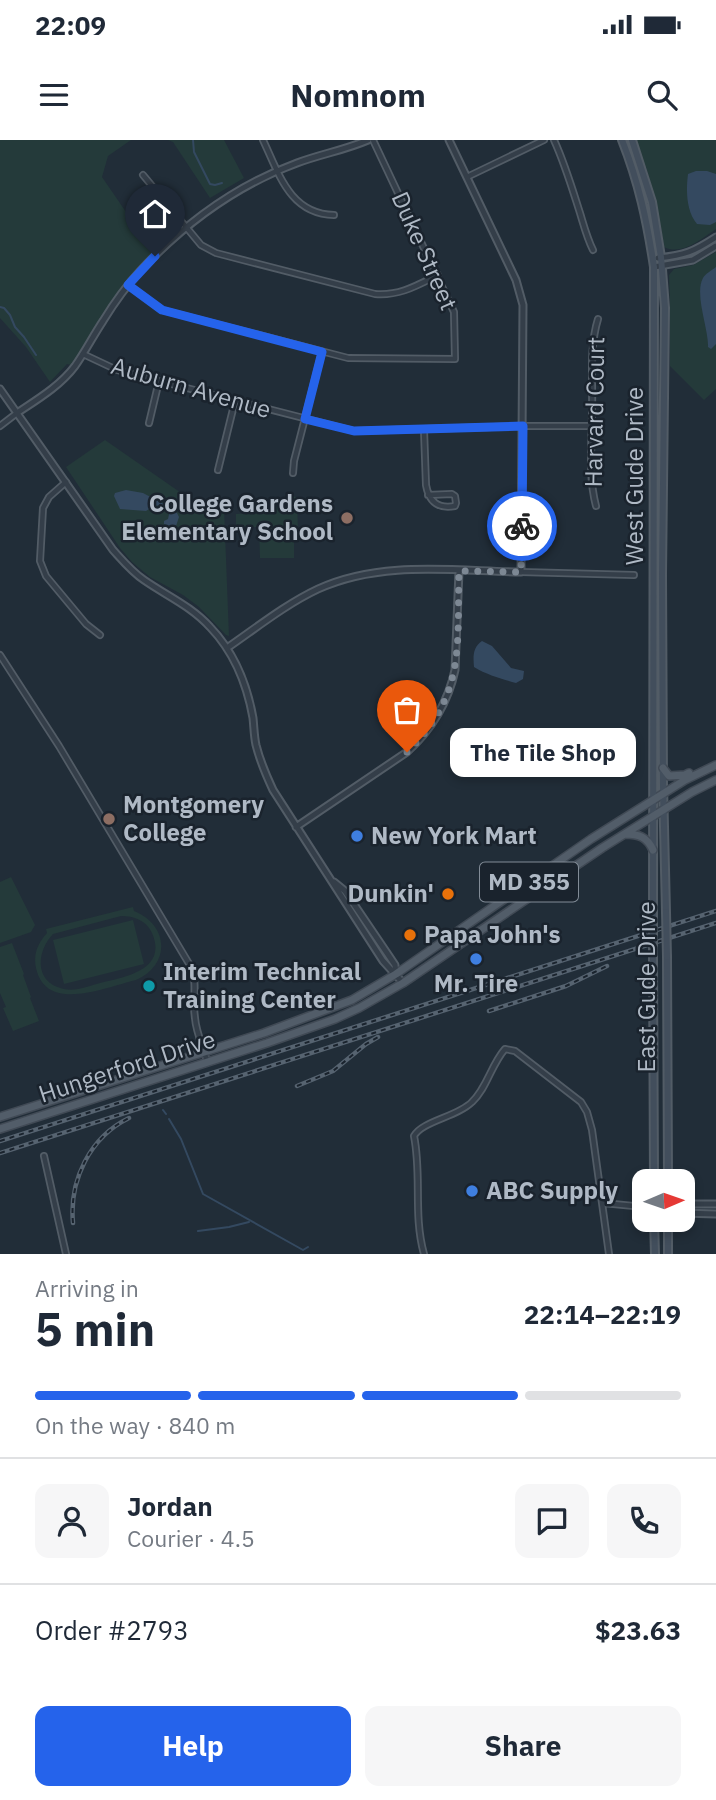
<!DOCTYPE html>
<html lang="en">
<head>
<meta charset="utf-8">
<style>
  :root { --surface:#fff; --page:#f6f6f7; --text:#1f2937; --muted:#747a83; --line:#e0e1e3; --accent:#2563eb }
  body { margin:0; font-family:"IBM Plex Sans",sans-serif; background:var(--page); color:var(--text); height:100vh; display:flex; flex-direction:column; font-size:26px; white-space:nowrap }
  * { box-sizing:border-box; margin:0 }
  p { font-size:23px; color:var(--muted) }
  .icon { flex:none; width:38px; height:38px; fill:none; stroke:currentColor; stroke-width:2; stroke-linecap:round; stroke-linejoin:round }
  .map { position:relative; height:1114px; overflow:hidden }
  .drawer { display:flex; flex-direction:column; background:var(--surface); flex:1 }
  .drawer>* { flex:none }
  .needle { width:46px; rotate:88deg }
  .tools { position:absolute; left:632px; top:1029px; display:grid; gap:14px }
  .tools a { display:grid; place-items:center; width:63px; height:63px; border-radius:14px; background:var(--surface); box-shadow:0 4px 10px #0003; font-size:35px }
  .pin { position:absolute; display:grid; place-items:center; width:60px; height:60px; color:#fff; margin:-72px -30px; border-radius:50% 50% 50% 0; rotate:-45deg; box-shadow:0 0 7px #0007 }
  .pin .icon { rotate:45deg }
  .courier { position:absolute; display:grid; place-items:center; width:70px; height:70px; margin:-35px; border:5px solid #2563eb; border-radius:50%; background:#fff; color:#222; box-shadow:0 2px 9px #0007 }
  .bubble { position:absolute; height:49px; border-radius:14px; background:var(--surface); box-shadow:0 4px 10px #0003; font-size:23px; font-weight:700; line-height:49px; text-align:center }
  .headline em { font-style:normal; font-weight:700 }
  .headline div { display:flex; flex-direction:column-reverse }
  .headline { display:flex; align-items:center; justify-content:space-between; height:119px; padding:0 35px }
  h1 { font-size:46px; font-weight:700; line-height:52px }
  .bar { display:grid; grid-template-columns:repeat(4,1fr); gap:10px 7px; align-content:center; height:84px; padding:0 35px }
  .bar i { height:9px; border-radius:5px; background:var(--line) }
  .bar .active { background:var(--accent) }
  .bar p { grid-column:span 4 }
  .line { display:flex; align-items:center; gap:18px; padding:0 35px; border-top:2px solid var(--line) }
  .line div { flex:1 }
  .round { display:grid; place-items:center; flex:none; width:74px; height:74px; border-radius:14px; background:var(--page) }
  .button { display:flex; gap:14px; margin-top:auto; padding:14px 35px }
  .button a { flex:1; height:80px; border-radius:14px; background:var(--accent); color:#fff; font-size:28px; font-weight:700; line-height:80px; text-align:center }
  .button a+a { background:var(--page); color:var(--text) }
  .status { display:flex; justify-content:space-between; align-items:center; height:49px; padding:0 35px; background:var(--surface); direction:ltr }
  .status svg { height:19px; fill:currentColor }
  header { display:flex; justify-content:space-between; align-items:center; height:91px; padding:0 35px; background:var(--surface); font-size:32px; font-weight:700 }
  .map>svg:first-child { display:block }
  .green { fill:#243a3a; fill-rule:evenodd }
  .water { fill:#344960 }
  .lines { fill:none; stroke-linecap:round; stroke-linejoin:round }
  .stream { stroke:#344960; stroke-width:2 }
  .minor-casing { stroke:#525c66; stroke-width:8 }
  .tertiary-casing { stroke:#525c66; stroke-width:9 }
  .secondary-casing { stroke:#525c66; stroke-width:10 }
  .primary-casing { stroke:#414a55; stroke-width:10 }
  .minor { stroke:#343e49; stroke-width:4.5 }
  .tertiary { stroke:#343e49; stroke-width:5 }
  .secondary { stroke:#424e5c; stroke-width:6 }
  .primary { stroke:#525d69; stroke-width:7 }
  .rail-casing { stroke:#566370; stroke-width:4.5 }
  .rail { stroke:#1a232d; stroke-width:2; stroke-dasharray:5; stroke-linecap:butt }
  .secondary-bridge-casing { stroke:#525c66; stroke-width:10; stroke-linecap:butt }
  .secondary-bridge { stroke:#424e5c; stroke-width:6 }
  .done { stroke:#7d8894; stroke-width:7; stroke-dasharray:0 12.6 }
  .route { stroke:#2563eb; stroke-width:9 }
  .education-dot { fill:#8d6e63; stroke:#1a232d; stroke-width:2.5 }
  .shop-dot { fill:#3f7fe0; stroke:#1a232d; stroke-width:2.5 }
  .food-dot { fill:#e8710a; stroke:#1a232d; stroke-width:2.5 }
  .culture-dot { fill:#0f9aa8; stroke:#1a232d; stroke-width:2.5 }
  .labels { text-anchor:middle; stroke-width:5; stroke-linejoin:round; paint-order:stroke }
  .shield { fill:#1a232d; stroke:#828c97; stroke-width:2 }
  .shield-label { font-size:23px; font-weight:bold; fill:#afb9c5 }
  .street-label { font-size:24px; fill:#afb9c5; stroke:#1a232d }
  .poi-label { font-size:24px; font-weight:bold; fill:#afb9c5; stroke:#1a232d; text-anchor:start }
</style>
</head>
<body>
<div class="status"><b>22:09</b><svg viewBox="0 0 49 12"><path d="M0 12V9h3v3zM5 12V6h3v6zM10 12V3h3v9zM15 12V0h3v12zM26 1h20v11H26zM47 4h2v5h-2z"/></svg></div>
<header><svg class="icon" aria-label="menu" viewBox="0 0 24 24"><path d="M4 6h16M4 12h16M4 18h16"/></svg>Nomnom<svg class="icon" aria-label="search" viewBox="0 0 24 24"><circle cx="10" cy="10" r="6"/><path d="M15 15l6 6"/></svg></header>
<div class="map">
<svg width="716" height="1114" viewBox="0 0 716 1114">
  <rect width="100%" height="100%" fill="#212d38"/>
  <path class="green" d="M0,0H131L108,16L102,37L137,88L153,105L155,116L128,145L76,226L67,224L50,242L26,207L0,178Z
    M168,0H224L244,38L210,58L173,2Z
    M632,0H716V89C701,99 682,116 664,107C660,80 654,53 646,27H642Z
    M716,112V249L704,260L670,226V167L669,135L674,129L693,125Z
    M105,300L197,364L224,367L229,496L226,495L199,467L183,455L150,437L132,422L120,408L66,327Z
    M288,356L297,357L298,390L294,391V418H260L259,387H236V374L251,373V367L287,366Z
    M11,737L35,785L31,792L0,803V742Z
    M133,767L134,771C169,785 171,825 136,840C106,847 46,874 36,828C33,814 38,803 47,793L46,789ZM121,776C134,776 146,780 152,793C168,830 125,837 100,843C89,846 75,852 64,849C34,843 36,812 53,794Z
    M133,780L144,824L64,844L53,800Z
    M12,803L24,834L23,835L31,857L30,858L39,881L13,891L3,868L6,867L0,853V807Z"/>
  <path class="water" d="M696,31H707L716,34V82L710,85L697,84C686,71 686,50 688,34Z
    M716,127V204L711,209L708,207C709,190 694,154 703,138C705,134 712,130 716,127Z
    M126,350L143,353L173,369L177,373L179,377L176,386L173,387L164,384V381L168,379L170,370L159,365L152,367L146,371L120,369L114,356L115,353Z
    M482,501L492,506L511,528L524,531L523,539L516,543C502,539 487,535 474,527C473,516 473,507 482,501Z"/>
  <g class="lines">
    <path class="stream" d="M193,0L194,12L210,44L215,45L222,43
      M0,167L4,168L10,175L15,187L24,197L36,215
      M163,970L166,974
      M169,979L181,999L203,1054L303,1110L308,1107
      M198,1091L229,1087L249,1082"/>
    <defs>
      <path id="minor" d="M263,0C279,34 290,74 334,75
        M554,0C565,24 572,48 580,73C584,86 587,98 593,110
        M143,35L201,105L216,113L375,154C399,156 416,146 438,135
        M467,37L544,0
        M128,145L162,170L348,218L455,219L454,172L373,0
        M83,214L117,230L354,291L523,286H592
        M149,283L159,241
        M0,286L17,273
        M424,290L426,345C429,362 438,369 455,366L456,363L455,356L452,354L428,355
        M218,330L235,261
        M293,333L294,321L322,212
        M66,342L49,357L43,368L40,421L46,436L86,484L100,495
        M596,366C588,336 592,303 592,272C593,241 589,208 598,179
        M521,432L634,435
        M0,515L59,606L191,827C198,845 192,860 195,878C196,892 203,907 207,921
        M44,1016L66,1114
        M603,1063L644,1067
        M424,1114C413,1075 422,1035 414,996C422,981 457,977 472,962C487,948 491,925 505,909L515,911L581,962L587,972L592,990L609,1114"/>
      <path id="tertiary" d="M658,118C685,115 693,112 716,97
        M654,127L693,120L716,106
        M0,249L113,410C123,421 132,432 144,440C167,456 191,466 210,487C234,512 247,544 253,578C254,587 254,596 256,605C260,621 266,635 273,650L383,821L403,843
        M17,273C38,259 60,246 75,226C85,212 93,196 103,181C114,163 127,145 141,130C185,83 237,45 297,23C321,14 345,10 368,0
        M227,508C256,488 286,464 318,449C381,420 454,431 521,432L523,165L516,140L449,0
        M296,687L407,612C432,589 448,563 455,530L459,431
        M334,742L345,751L389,816L395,825L396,834
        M682,1064H716
        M682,1073L716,1074"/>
      <path id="secondary" d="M622,0C639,43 647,81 654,127L653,780
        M632,0L652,62L661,117L665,168L662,435L663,644L666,772
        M667,817L668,1041
        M653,818L654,1041
        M654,1080L655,1114
        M668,1080V1114"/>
      <path id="primary" d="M663,628L669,636L685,635L689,633
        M625,694C639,694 647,697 653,710
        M0,977L264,893L352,860L396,834L591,699L685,640L716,625
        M0,989L267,903L335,879L359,868L403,843L602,708L692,652L716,640"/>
    </defs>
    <use href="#minor" class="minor-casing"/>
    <use href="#tertiary" class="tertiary-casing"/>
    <use href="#secondary" class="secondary-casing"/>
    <use href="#primary" class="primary-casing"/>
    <use href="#minor" class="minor"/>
    <use href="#tertiary" class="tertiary"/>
    <use href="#secondary" class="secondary"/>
    <use href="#primary" class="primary"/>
    <defs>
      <path id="rail" d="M489,871L566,846L607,826
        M297,946L333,931L366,904L378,897
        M0,1001L716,771
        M0,1013L716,783
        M73,1083C69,1040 90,997 129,978"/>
    </defs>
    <use href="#rail" class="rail-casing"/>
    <use href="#rail" class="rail"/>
    <defs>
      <path id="secondary-bridge" d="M666,772L667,817
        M653,818V780"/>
    </defs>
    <use href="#secondary-bridge" class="secondary-bridge-casing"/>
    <use href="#secondary-bridge" class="secondary-bridge"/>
  </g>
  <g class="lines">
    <path class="done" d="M407,612C466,556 457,505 459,431L521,432L522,386"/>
    <path class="route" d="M155,116L128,145L162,170L322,212L305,279L354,291L523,286L522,386"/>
  </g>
  <g class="education-dot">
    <circle cx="347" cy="378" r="7"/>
    <circle cx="109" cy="679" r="7"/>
  </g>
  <g class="shop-dot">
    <circle cx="357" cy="696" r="7"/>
    <circle cx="476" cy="819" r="7"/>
    <circle cx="472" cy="1051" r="7"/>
  </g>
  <g class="food-dot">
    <circle cx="448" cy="754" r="7"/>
    <circle cx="410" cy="795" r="7"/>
  </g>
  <circle class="culture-dot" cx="149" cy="846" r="7"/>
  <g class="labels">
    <rect class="shield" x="480" y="722.5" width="98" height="39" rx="5"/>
    <g class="shield-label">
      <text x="529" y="750">MD 355</text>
    </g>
    <g class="street-label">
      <text transform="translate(424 111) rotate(66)" y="8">Duke Street</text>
      <text transform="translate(191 248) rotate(16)" y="8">Auburn Avenue</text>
      <text transform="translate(595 272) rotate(-89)" y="8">Harvard Court</text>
      <text transform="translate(635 336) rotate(-90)" y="8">West Gude Drive</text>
      <text transform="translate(647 847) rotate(-90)" y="8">East Gude Drive</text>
      <text transform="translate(127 927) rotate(-18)" y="8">Hungerford Drive</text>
    </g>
    <g class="poi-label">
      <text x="333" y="372" text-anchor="end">College Gardens<tspan x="333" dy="28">Elementary School</tspan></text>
      <text x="123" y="673">Montgomery<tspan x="123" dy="28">College</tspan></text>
      <text x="371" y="704">New York Mart</text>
      <text x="434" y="762" text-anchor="end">Dunkin'</text>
      <text x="424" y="803">Papa John's</text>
      <text x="163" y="840">Interim Technical<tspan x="163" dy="28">Training Center</tspan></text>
      <text x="476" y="852" text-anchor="middle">Mr. Tire</text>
      <text x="486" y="1059">ABC Supply</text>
    </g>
  </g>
</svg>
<div class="tools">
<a><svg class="needle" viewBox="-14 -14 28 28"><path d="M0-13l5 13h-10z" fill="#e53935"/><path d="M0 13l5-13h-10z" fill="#747a83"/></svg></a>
</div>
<div class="pin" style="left:407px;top:612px;background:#ea580c"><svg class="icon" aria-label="bag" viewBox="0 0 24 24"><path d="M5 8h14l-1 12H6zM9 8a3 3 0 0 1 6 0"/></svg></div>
<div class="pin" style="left:155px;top:116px;background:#1f2937"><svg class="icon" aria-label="home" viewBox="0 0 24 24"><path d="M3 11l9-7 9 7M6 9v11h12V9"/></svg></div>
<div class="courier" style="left:522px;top:386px"><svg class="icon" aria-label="bike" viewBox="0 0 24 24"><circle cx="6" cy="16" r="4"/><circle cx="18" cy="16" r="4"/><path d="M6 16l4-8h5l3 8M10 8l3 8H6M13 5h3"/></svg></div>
<div class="bubble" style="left:450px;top:588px;width:186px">The Tile Shop</div>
</div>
<section class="drawer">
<div class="headline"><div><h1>5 min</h1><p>Arriving in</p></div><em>22:14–22:19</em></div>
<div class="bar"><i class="active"></i><i class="active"></i><i class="active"></i><i></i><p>On the way · 840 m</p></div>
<div class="line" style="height:126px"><a class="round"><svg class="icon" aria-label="person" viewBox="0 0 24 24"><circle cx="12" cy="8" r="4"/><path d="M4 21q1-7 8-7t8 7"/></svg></a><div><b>Jordan</b><p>Courier · 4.5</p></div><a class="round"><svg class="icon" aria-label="chat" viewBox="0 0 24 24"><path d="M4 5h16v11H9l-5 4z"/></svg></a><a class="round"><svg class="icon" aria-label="phone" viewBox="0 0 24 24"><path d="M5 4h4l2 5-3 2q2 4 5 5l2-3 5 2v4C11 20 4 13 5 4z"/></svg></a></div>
<div class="line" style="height:91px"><div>Order #2793</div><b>$23.63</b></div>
<div class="button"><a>Help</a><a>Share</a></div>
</section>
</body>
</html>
